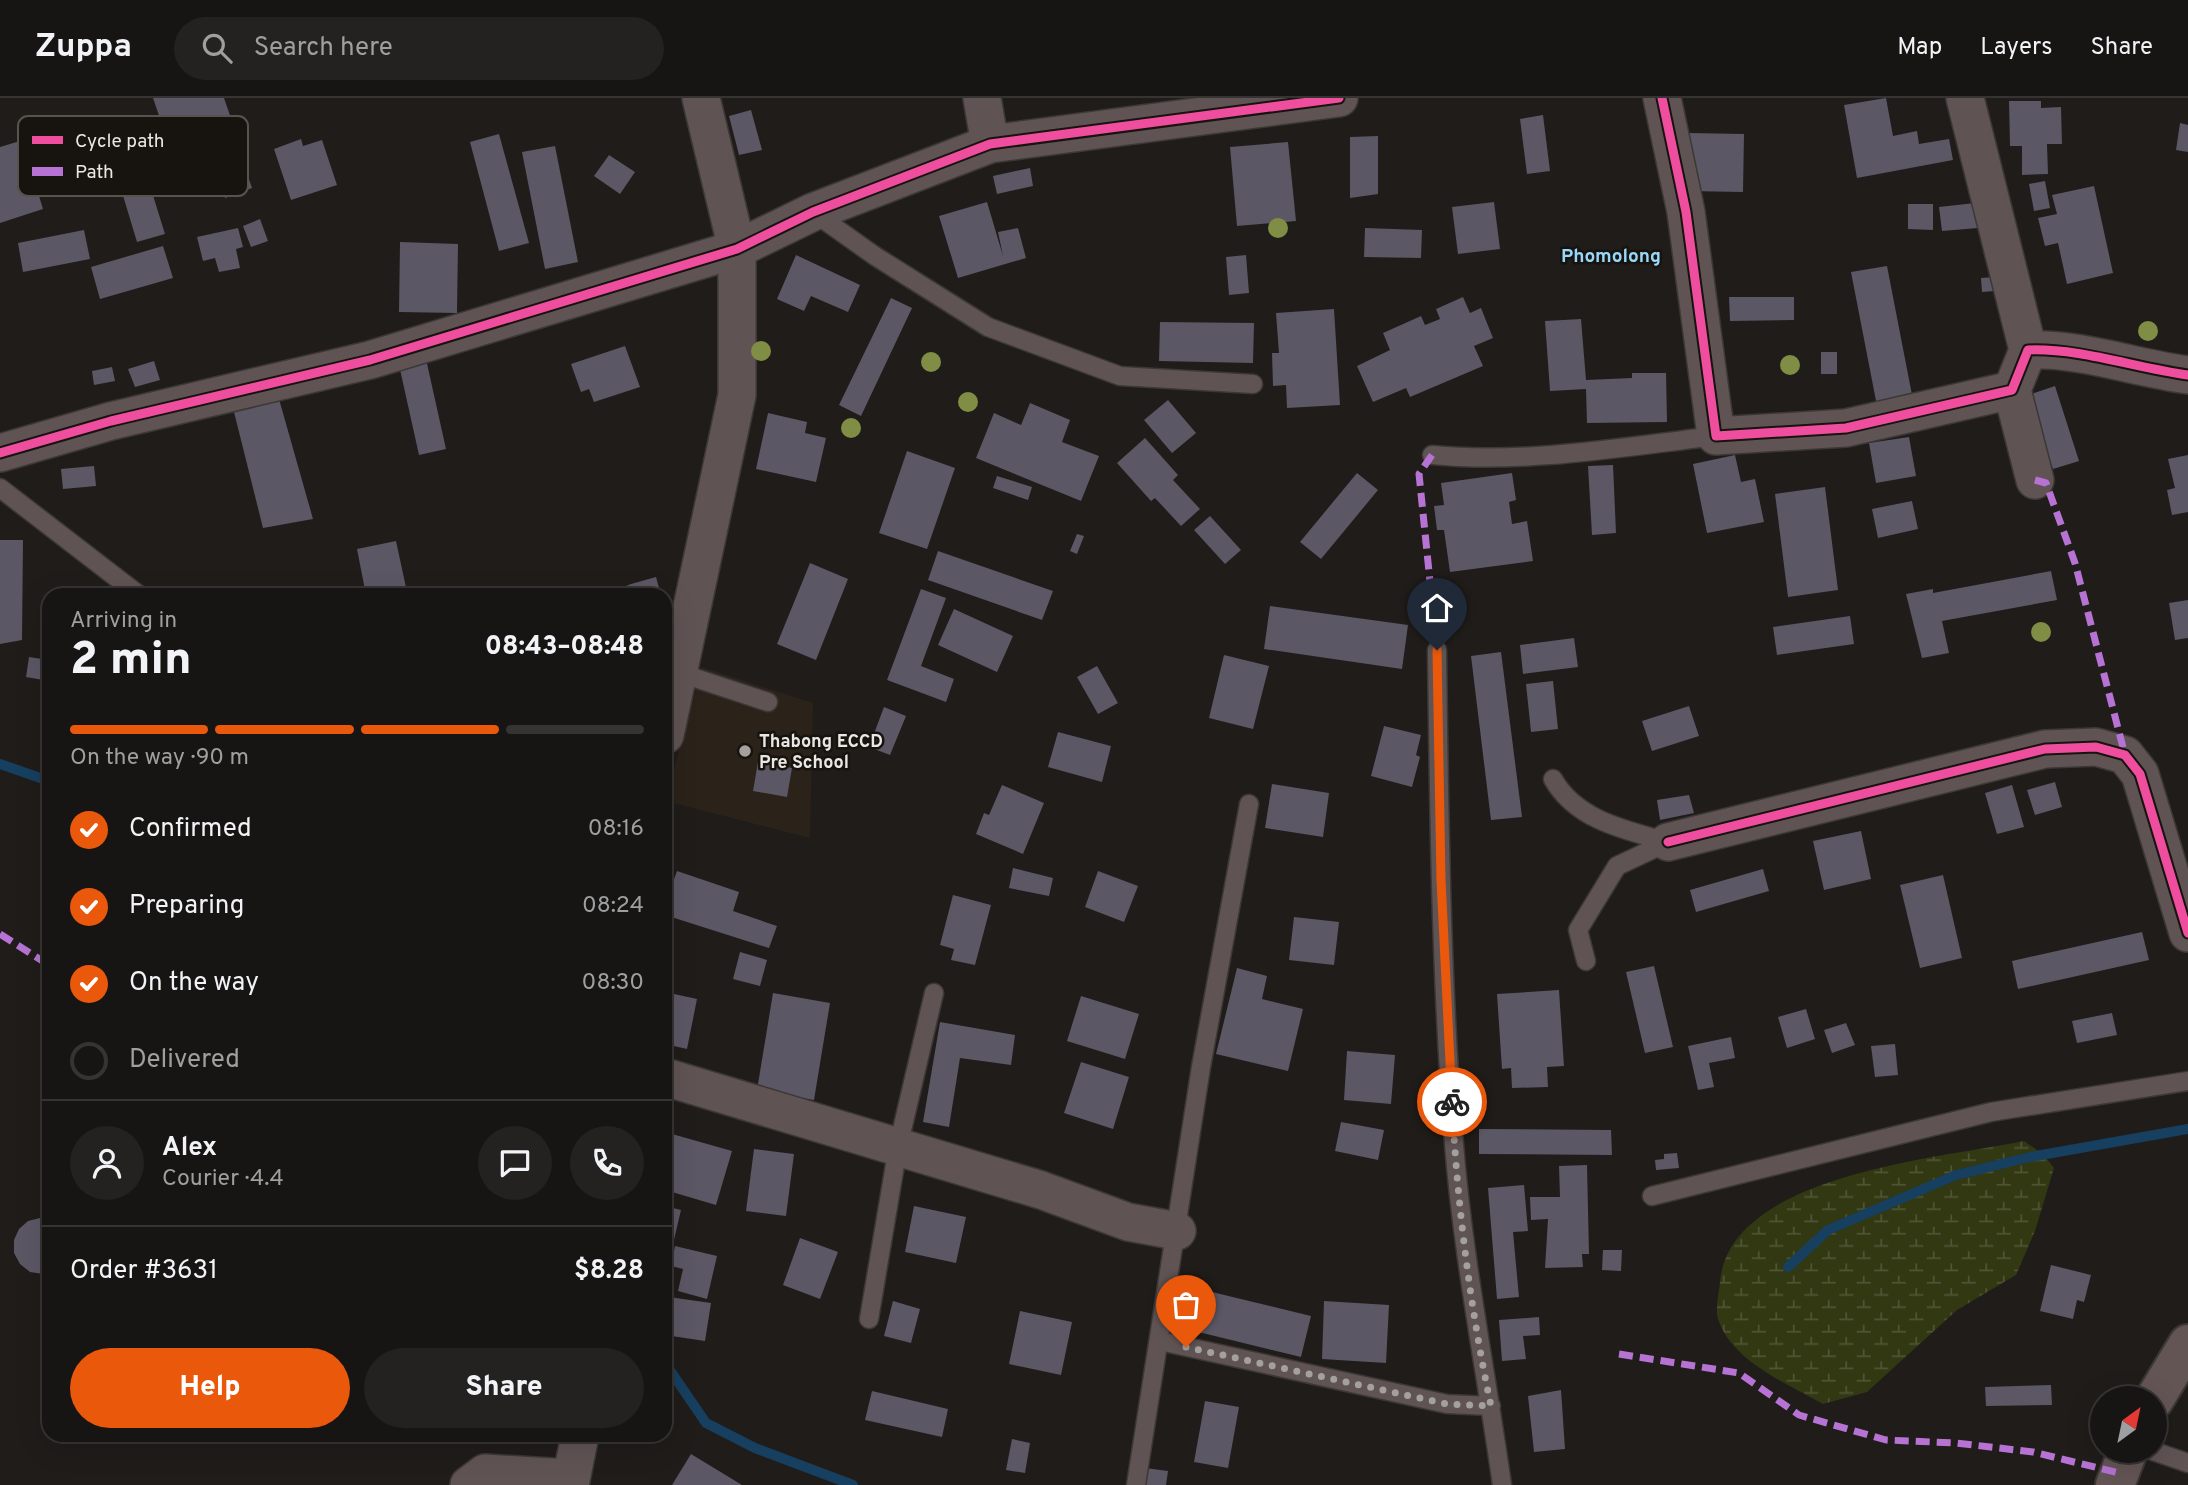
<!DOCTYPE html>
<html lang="en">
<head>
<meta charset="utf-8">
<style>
  :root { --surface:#171513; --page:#242221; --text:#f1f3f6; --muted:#9e9fa0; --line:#363433; --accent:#ea580c }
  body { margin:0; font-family:Overpass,sans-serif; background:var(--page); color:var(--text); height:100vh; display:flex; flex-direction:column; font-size:26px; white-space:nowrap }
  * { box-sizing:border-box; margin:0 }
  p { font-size:23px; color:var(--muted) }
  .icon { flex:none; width:38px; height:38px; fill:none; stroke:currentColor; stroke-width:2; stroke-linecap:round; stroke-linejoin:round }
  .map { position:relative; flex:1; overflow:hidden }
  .sheet { position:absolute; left:42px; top:490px; width:630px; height:854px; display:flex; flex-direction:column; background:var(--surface); border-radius:21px; box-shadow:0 7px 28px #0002,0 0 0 2px var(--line) }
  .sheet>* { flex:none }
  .needle { width:46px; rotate:33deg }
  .controls { position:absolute; left:2090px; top:1288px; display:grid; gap:14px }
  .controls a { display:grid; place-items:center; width:77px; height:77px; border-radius:50%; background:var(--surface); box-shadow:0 7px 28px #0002,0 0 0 2px var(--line); font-size:35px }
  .pin { position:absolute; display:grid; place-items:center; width:60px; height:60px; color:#fff; margin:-72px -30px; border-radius:50% 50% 50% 0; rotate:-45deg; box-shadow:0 0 7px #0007 }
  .pin .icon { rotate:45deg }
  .courier { position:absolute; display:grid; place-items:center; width:70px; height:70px; margin:-35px; border:5px solid #ea580c; border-radius:50%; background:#fff; color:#222; box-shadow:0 2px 9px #0007 }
  .summary em { font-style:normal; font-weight:800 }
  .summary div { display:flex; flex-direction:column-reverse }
  .summary { display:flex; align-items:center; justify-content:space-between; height:119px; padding:0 28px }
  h1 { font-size:46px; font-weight:800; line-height:52px }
  .bar { display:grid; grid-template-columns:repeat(4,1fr); gap:10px 7px; align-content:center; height:84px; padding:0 28px }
  .bar i { height:9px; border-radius:5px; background:var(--line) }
  .bar .selected { background:var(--accent) }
  .bar p { grid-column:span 4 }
  .line { display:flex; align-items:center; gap:18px; padding:0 28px; border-top:2px solid var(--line) }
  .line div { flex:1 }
  .round { display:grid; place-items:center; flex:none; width:74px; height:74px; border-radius:37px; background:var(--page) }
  ol { padding:0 28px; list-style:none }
  li { display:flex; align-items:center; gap:21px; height:77px }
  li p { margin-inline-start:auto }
  li .icon { padding:7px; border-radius:50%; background:var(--accent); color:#fff; stroke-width:4 }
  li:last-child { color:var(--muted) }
  li i { width:38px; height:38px; border:4px solid var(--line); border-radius:50% }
  .cta { display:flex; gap:14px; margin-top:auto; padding:14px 28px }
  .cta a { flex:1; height:80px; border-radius:42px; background:var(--accent); color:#fff; font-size:28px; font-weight:800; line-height:80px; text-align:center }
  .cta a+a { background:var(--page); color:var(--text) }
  header { display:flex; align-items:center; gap:42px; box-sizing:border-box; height:98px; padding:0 35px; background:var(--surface); border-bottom:2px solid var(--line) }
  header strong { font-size:33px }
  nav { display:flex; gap:38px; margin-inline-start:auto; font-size:24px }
  .search { width:490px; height:63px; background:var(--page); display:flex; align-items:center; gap:18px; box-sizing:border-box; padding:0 24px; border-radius:38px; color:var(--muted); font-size:26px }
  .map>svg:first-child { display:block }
  .built { fill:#2b221a }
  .wetland { fill:url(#wetland-marsh) }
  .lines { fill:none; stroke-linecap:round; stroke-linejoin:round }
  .stream { stroke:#173f5f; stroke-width:10 }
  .building { fill:#5b5765 }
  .service-casing { stroke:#3b3836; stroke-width:21 }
  .minor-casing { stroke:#3b3836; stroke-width:40 }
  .secondary-casing { stroke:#3b3836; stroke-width:42 }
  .service { stroke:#605354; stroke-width:18 }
  .minor { stroke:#605354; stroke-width:37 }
  .secondary { stroke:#645555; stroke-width:38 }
  .quiet { stroke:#b673d3; stroke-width:7; stroke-dasharray:14 7; stroke-linecap:butt }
  .cycleway-casing { stroke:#17130e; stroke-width:13 }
  .cycleway { stroke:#ef4d9e; stroke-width:9 }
  .tree { fill:#808d44 }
  .done { stroke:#a4a09d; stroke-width:7; stroke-dasharray:0 12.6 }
  .route { stroke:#ea580c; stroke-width:9 }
  .poi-dot { fill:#a4a09d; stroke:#17130e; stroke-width:2.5 }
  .labels { text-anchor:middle; stroke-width:5; stroke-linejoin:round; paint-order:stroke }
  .poi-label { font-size:18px; font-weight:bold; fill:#ebe7e4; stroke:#17130e; text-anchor:start }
  .neighbourhood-label { font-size:19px; font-weight:bold; fill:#98d7fa; stroke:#17130e }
  .key { fill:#17130e; stroke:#57534e; stroke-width:2 }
  .key-label { font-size:19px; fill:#ebe7e4 }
</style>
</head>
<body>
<header>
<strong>Zuppa</strong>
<div class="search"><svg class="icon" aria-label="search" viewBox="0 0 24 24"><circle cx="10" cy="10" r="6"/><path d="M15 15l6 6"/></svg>Search here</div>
<nav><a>Map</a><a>Layers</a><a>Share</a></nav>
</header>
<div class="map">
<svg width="2188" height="1387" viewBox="0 0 2188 1387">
  <defs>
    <pattern id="wetland-marsh" width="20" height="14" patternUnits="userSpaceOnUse" patternTransform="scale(1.75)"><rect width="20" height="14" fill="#313812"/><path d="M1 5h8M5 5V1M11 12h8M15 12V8" fill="none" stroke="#4f5534"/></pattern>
  </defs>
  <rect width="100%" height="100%" fill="#1f1c19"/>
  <path class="built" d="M702,569L813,605L810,740L665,703Z"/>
  <path class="wetland" d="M2024,1043L2044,1057L2054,1070L2035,1133L2016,1177L1957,1212L1867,1294L1823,1306C1787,1285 1732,1264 1718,1221C1715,1211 1719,1194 1720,1184C1729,1076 1942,1060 2024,1043Z"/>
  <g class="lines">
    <path class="stream" d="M0,666L49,683
      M1788,1169L1828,1132L1956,1077L2030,1059L2188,1031
      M665,1265L706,1325L755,1350L853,1387"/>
  </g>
  <path class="building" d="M153,0H224L235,32L171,53Z
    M1886,0L1893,38L1917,33L1919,46L1949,41L1953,62L1857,80L1844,7Z
    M2009,3H2041V10L2061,9L2062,46H2047L2048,76L2022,77V48H2010Z
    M751,12L762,52L739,57L729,18Z
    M1543,17L1550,73L1527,76L1520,21Z
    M129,20L165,136L137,144L102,28Z
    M2180,25L2188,27V54L2176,52Z
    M1688,35L1744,36L1743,94L1687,93Z
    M499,36L529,145L499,153L470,44Z
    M40,37L50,69L32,75L43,111L0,125V49Z
    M1378,38V96L1350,100V39Z
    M301,41L303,48L322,42L337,87L291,102L274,51Z
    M236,44L252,90L225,100L209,54Z
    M1288,44L1296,123L1237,128L1230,49Z
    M555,48L578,164L545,171L522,54Z
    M609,57L635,74L620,96L594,78Z
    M1030,70L1033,88L997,96L993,78Z
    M2045,83L2050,110L2034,113L2029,86Z
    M2094,88L2113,175L2067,186L2058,145L2045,148L2038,120L2057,116L2052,97Z
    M987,104L1003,158L998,134L1018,130L1026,160L958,180L939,118Z
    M1494,104L1500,151L1458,156L1452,109Z
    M1975,105L1978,130L1942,133L1939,109Z
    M1908,106H1933V132L1908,131Z
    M260,121L268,143L251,149L243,128Z
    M238,130L243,149L236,151L240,170L219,174L215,160L203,163L197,139Z
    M1365,130L1422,132L1421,160L1364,159Z
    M84,132L90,161L23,174L18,145Z
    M400,144L458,146L457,215L399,214Z
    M163,148L173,180L100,201L91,169Z
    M796,157L860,187L848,214L811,198L804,213L777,201Z
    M1246,157L1249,195L1229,197L1226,159Z
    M1887,168L1913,302L1877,308L1851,174Z
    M1994,179L1995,193L1982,194L1981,180Z
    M1463,199L1470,215L1481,210L1493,240L1474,248L1483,268L1410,299L1406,290L1373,304L1357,268L1390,252L1383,235L1421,218L1425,227L1440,221L1436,211Z
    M1729,199H1794V222L1730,223Z
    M891,200L912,210L861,318L839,307Z
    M1334,211L1340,307L1287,310L1286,287L1273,288L1272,255H1279L1276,215Z
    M1581,221L1586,282L1632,280V275H1666L1667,324L1587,325L1586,291L1550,293L1545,223Z
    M1160,224L1254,225L1253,265L1159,263Z
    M625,248L640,289L594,304L589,291L581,294L571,266Z
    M1821,254H1837V276H1821Z
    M426,261L446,351L419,357L399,267Z
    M154,263L160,282L135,289L128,271Z
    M112,269L115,283L94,287L92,273Z
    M2055,288L2079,363L2053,371L2028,297Z
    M279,301L313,421L263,430L234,314Z
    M1168,302L1196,335L1172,355L1144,322Z
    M1030,305L1070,322L1062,344L1099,358L1081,403L976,360L994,315L1021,327Z
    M768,315L807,324L805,335L826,340L816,384L756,371Z
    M1909,339L1916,378L1876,385L1869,345Z
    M1145,340L1178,377L1173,382L1200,411L1181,428L1155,400L1151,403L1117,365Z
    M907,353L955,370L927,451L879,435Z
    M1735,357L1741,384L1755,381L1764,424L1707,435L1693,366Z
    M2188,357V414L2172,417L2167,392L2175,390L2168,361Z
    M1613,367L1616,435L1592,437L1588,368Z
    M94,368L96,388L63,391L61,371Z
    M1357,375L1378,392L1321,461L1300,444Z
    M1512,375L1516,402L1509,404L1512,426L1527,423L1533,463L1450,474L1444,432H1437L1434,408L1444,407L1441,385Z
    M997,378L1032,389L1028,402L993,390Z
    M1825,389L1838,492L1788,499L1775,396Z
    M1912,403L1918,431L1878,440L1872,411Z
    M1210,418L1241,452L1225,466L1194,432Z
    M1077,436L1084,438L1077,456L1070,453Z
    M0,442H23L22,542L0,546Z
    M396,443L407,494L366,497L357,451Z
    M938,453L1053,493L1042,522L928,482Z
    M810,465L848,481L816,562L777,546Z
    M2051,473L2057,502L1942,523L1949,555L1922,560L1906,496L1933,491V495Z
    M656,479L661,497H603L631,486Z
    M921,491L946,500L921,568L954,581L946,604L887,582Z
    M2188,502V540L2175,542L2169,505Z
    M1270,508L1408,527L1402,571L1264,551Z
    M954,511L1013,538L997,574L938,547Z
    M1850,518L1854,546L1777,557L1773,529Z
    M1574,540L1578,569L1523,576L1520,547Z
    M1501,554L1522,719L1491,722L1471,558Z
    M1224,557L1269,568L1253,631L1209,620Z
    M29,559L49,562V583L26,579Z
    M1097,568L1118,605L1098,616L1077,579Z
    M1553,583L1558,631L1531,634L1526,586Z
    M1689,608L1699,638L1652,653L1642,623Z
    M884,609L906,618L890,657L869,649Z
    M1384,628L1421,637L1416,657L1420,659L1412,689L1371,678Z
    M1058,634L1111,648L1102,684L1048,669Z
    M758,664L792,670L787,699L753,693Z
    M2055,684L2062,709L2035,717L2027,692Z
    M1272,686L1329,695L1323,739L1265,730Z
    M1002,687L1044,705L1023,756L976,736L984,715L989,717Z
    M2012,687L2024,729L1997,736L1985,695Z
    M1689,697L1694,715L1660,722L1657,702Z
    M1861,733L1871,781L1824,792L1813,743Z
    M1013,770L1053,780L1049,798L1009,790Z
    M1763,771L1769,793L1696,814L1690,792Z
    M677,773L739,794L733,813L777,828L769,850L665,817V806Z
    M1098,773L1138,788L1124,824L1085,809Z
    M1943,777L1962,860L1920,870L1900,787Z
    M953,797L991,807L975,867L951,862L954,851L940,847Z
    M1294,819L1339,824L1334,867L1289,862Z
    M2142,834L2149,862L2018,891L2012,863Z
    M740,854L767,862L760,888L733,881Z
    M1654,868L1673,949L1645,955L1626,874Z
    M1237,870L1267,878L1262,901L1303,911L1288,973L1216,956Z
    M1559,892L1564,968L1547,969L1548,989L1512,990L1511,970L1502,971L1497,896Z
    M665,894L697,901L687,951L665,946Z
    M773,895L830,905L814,1002L757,992Z
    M1081,898L1139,916L1125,961L1067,943Z
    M1806,911L1815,941L1787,950L1778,919Z
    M2112,915L2117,937L2077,945L2072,923Z
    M940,924L1015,937L1011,967L960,960L949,1029L923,1024Z
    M1846,925L1855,947L1832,955L1824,932Z
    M1731,939L1735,960L1709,965L1714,989L1698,992L1688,948Z
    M1895,946L1898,977L1875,979L1871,948Z
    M1347,953L1395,957L1391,1006L1344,1002Z
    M1081,964L1129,979L1113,1031L1064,1015Z
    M1341,1024L1384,1032L1378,1062L1335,1053Z
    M1479,1031L1611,1032L1612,1057L1479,1056Z
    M665,1034L732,1053L716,1107L665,1092Z
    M754,1051L794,1056L786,1118L746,1113Z
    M1677,1055L1679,1070L1656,1072L1655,1062L1664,1061V1056Z
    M1587,1067L1589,1156H1582L1583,1169L1545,1170L1548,1121L1531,1122L1530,1099H1560L1559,1068Z
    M1524,1087L1528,1133L1513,1134L1519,1199L1497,1201L1488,1090Z
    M665,1108L681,1112L673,1146L665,1144Z
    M914,1108L966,1119L956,1165L905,1154Z
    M40,1120L49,1121V1175L43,1176L30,1174L20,1166L14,1155V1142L19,1131L28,1123Z
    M800,1140L838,1154L820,1201L783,1187Z
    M675,1148L717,1158L707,1201L678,1193L683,1171L671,1168Z
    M1603,1152H1622L1621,1173L1602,1172Z
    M2051,1167L2091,1177L2084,1204L2077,1202L2073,1221L2040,1213Z
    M1187,1188L1311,1218L1301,1259L1178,1229Z
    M669,1199L711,1205L705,1243L665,1237Z
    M893,1203L920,1211L911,1245L884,1238Z
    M1324,1203L1389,1207L1386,1265L1322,1261Z
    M1020,1213L1072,1224L1061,1277L1009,1266Z
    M1539,1219L1540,1237L1523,1238L1526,1261L1502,1263L1499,1222Z
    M2051,1287L2052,1307L1986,1308L1985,1289Z
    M1561,1292L1565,1351L1534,1354L1528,1298Z
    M872,1293L948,1311L942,1339L865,1322Z
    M1205,1303L1239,1309L1228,1370L1194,1364Z
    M1012,1341L1030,1345L1025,1375L1006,1372Z
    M691,1356L742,1387H672Z
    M1145,1370L1168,1373L1166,1387H1142Z"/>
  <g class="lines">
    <defs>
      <path id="service" d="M813,114L875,158L988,229L1120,278L1253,286
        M1432,357C1526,366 1623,349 1716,338
        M0,390L139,497
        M1437,552C1439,716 1441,882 1454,1046C1463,1160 1486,1273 1502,1387
        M680,575L768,604
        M1553,681C1576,722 1625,732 1668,744
        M1586,863L1578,832L1617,768L1668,744
        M1652,1098L1991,1014L2188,983
        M869,1221L898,1049L934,895
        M1160,1243L1447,1306L1491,1308
        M2153,1353L2188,1365
        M1136,1387L1201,969L1249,706"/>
      <path id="minor" d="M982,0L990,46
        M1662,0L1686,114L1716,338L1846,330L2012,292L2028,252C2081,250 2135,270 2188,277
        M1965,0L2028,252
        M2012,292L2035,382
        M0,355L111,323L370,262L737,151L813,114L990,46L1339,0
        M665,637L737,297V151L701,0
        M1668,744L2045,651L2096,649L2125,657L2140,676L2188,835
        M665,979L1041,1092L1128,1124L1177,1133
        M469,1387L485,1375L569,1380
        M570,1387L580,1337"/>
      <path id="secondary" d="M2154,1302L2188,1246
        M2115,1387L2128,1353"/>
    </defs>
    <use href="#service" class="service-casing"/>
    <use href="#minor" class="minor-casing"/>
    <use href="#secondary" class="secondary-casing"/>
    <use href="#service" class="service"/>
    <use href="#minor" class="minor"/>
    <use href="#secondary" class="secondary"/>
    <path class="quiet" d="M1432,357L1419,376L1437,552
      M2035,382L2046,385L2075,465L2125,657
      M0,836L49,867
      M1619,1256L1739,1275L1799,1317L1886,1342L1956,1345L2033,1354L2119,1375"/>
    <defs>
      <path id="cycleway" d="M1662,0L1686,114L1716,338L1846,330L2012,292L2028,252C2081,250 2135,270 2188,277
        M0,355L111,323L370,262L737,151L813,114L990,46L1339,0
        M1668,744L2045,651L2096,649L2125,657L2140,676L2188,835"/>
    </defs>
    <use href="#cycleway" class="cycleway-casing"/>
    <use href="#cycleway" class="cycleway"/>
  </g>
  <g class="tree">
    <circle cx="1278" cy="130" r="10"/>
    <circle cx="2148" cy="233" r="10"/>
    <circle cx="761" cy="253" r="10"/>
    <circle cx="931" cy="264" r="10"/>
    <circle cx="1790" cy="267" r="10"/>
    <circle cx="968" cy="304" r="10"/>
    <circle cx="851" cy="330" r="10"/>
    <circle cx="2041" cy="534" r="10"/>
  </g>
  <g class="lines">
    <path class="done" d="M1186,1249L1447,1306L1491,1308C1470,1209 1457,1105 1452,1004"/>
    <path class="route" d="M1437,552L1441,782L1452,1004"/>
  </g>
  <circle class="poi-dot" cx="745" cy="653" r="7"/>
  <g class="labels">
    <g class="poi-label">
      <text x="759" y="649">Thabong ECCD<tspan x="759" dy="21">Pre School</tspan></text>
    </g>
    <g class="neighbourhood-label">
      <text x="1611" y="164">Phomolong</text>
    </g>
  </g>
  <rect x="18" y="18" width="230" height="80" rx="10" class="key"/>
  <rect x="32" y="38" width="31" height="8" fill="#ef4d9e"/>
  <rect x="32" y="69" width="31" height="9" fill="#b673d3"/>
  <g class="key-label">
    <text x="75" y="49">Cycle path</text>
    <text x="75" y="80">Path</text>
  </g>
</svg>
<div class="controls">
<a><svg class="needle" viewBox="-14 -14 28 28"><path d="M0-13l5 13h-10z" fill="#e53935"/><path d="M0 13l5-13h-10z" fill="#9e9fa0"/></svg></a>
</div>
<div class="pin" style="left:1186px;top:1249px;background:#ea580c"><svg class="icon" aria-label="bag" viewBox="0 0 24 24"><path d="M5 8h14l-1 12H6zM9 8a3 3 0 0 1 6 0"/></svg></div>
<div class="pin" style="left:1437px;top:552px;background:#1f2937"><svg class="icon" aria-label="home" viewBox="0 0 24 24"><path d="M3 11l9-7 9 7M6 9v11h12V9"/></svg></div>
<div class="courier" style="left:1452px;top:1004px"><svg class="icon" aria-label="bike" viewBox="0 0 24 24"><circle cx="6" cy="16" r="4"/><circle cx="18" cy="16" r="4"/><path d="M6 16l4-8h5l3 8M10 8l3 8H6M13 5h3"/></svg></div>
<section class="sheet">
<div class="summary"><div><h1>2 min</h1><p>Arriving in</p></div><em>08:43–08:48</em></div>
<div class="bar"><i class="selected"></i><i class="selected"></i><i class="selected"></i><i></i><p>On the way · 90 m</p></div>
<ol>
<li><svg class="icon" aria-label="check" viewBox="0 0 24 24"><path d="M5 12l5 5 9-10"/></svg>Confirmed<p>08:16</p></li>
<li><svg class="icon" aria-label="check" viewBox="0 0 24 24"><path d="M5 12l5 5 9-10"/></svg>Preparing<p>08:24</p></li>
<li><svg class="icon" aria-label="check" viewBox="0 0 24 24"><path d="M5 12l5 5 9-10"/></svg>On the way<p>08:30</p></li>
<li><i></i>Delivered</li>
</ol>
<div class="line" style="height:126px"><a class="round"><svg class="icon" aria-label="person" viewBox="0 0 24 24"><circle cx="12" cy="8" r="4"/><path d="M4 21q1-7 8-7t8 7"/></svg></a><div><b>Alex</b><p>Courier · 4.4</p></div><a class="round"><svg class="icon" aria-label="chat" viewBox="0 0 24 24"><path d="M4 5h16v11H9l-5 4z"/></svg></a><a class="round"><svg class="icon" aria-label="phone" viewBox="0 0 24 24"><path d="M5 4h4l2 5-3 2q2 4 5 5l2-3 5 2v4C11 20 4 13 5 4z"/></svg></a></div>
<div class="line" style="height:91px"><div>Order #3631</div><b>$8.28</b></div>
<div class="cta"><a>Help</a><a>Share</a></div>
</section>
</div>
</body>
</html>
